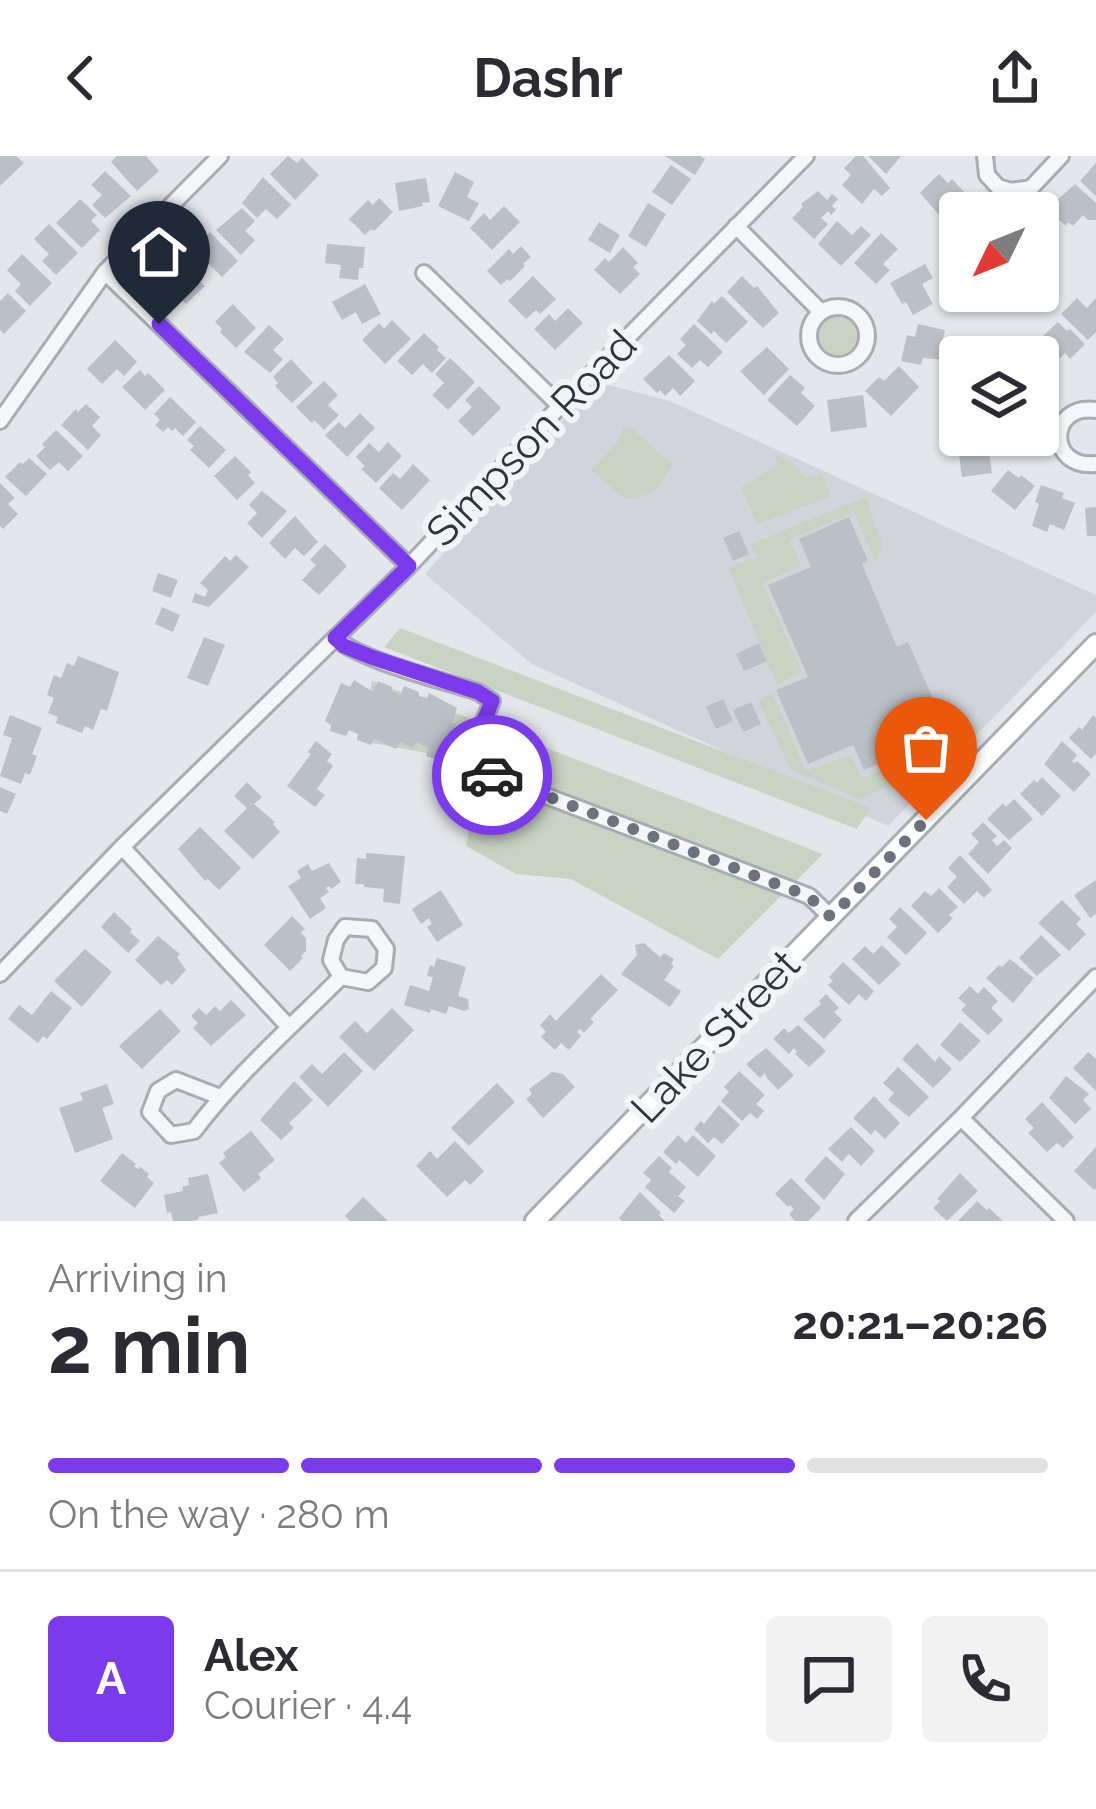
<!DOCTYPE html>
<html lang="en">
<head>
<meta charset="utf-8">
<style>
  :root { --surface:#fff; --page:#f2f2f3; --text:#2b2b33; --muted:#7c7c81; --line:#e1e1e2; --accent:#7c3aed }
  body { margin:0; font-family:Raleway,sans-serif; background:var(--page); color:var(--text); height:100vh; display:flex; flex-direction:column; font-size:45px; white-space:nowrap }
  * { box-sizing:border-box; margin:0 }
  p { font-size:39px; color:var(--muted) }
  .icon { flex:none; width:66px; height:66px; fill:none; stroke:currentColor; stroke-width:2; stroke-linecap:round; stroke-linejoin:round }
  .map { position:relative; height:1065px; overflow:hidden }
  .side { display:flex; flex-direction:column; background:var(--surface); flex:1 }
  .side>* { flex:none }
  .needle { width:78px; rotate:227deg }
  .fabs { position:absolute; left:939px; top:36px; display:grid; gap:24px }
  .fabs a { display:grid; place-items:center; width:120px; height:120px; border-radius:12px; background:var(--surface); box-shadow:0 3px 9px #0004; font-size:60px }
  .pin { position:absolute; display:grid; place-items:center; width:102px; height:102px; color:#fff; margin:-123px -51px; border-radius:50% 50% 50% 0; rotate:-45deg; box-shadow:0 0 12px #0007 }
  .pin .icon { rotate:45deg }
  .courier { position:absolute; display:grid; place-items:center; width:120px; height:120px; margin:-60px; border:9px solid #7c3aed; border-radius:50%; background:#fff; color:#222; box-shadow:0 3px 15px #0007 }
  .summary em { font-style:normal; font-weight:700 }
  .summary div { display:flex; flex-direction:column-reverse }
  .summary { display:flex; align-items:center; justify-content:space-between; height:204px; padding:0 48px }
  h1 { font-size:78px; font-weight:700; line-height:90px }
  .bar { display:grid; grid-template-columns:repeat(4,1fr); gap:18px 12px; align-content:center; height:144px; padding:0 48px }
  .bar i { height:15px; border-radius:9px; background:var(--line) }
  .bar .current { background:var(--accent) }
  .bar p { grid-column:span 4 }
  .line { display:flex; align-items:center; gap:30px; padding:0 48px; border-top:3px solid var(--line) }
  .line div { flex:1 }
  .round { display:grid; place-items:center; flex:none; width:126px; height:126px; border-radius:12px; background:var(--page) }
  header { display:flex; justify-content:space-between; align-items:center; height:156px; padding:0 48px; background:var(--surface); font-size:54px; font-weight:700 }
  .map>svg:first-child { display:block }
  .built { fill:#d1d5db }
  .green { fill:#c9d3c4 }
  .building { fill:#bac0c6 }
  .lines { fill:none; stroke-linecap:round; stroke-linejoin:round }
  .street-casing { stroke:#a8adb4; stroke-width:20 }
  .secondary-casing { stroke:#a8adb4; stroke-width:24 }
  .street { stroke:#f5f6f8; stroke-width:14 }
  .secondary { stroke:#fff; stroke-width:18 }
  .done { stroke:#6c737c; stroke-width:12; stroke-dasharray:0 21.6 }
  .route { stroke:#7c3aed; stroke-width:15 }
  .labels { text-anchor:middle; stroke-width:12; stroke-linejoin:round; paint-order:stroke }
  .street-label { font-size:42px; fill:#2c3540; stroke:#f2f5f7 }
</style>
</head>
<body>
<header><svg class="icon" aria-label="back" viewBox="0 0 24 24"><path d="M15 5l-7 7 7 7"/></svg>Dashr<svg class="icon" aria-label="share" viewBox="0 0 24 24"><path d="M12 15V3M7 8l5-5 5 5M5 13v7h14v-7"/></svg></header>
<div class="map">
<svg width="1096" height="1065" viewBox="0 0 1096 1065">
  <rect width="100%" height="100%" fill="#e3e6ea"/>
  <path class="built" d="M597,226L670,245L1096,439V456L888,670L532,508L425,418Z"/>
  <path class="green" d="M819 180a19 19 0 1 1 38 0a19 19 0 1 1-38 0Z
    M623,272L633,273L672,308C659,335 655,339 625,343L591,314L617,287Z
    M777,299L794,308L806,322L822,318L831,341L757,368L741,331L773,312Z
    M866,341L882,388L876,407L854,356L789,384L802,410L762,427L802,516L777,529L728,411L757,401L750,388Z
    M400,472L871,652L857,673L384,491Z
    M372,525L823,698L718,803L571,723L516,718L466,690L482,607L361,585Z
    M772,537L806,615L851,599L862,622L892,611L898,627L859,643L790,613L758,544Z"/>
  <path class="building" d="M0,0H16L24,7L0,30Z
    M117,0H146L159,15L137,35L111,6Z
    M288,0L297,7L302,2L319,19L295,44L270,18Z
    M665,0H700L705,3L695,19Z
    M856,0H863L890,32L882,40L874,33L862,48L842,29L851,19L844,12Z
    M868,0H901L886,18Z
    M1096,7V40L1080,25Z
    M671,9L691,23L672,49L652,36Z
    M105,15L131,40L105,62L92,49L102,39L91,29Z
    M455,16L474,26L467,41L479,47L469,65L438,50Z
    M939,18L948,27L952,23L964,36L940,60L920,37Z
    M263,21L291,49L277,63L266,53L257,62L242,47Z
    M426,22L430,46L422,47L423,50L399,55L395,27Z
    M1075,28L1096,47V64H1088L1083,59L1073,70L1068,66L1066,70L1047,53Z
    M818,35L827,44L832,38L838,43L832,50L836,54L831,59L828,55L821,62L828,68L814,83L792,62L803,51L801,48Z
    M379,42L393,56L374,75L371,73L365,79L349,63L368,44L373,49Z
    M80,43L97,59L91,65L100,74L82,92L56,67Z
    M648,47L666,58L646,91L628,80Z
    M504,50L520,66L492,94L470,72L484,57L490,64Z
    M242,52L255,65L245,75L255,84L241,99L216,74Z
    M1044,62L1050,93L1038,95V63Z
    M837,65L852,79L861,70L871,79L841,110L818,88Z
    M599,66L620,79L610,97L588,84Z
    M49,68L78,97L56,119L42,105L49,98L34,83Z
    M210,76L238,105L222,121L208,107L201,113L187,98Z
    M881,77L898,93L883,108L890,114L876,128L854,107Z
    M327,88L365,91L363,112H359L358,124L339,122L341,109L325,107Z
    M521,90L531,101L523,108L525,110L510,125L508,123L501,129L487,115L509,93L513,98Z
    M623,91L638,107L633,111L640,118L620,138L594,114L605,102L609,106Z
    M22,98L52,127L30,150L15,135L21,128L7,114Z
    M925,108L933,122L922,128L933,148L913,159L906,146L902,148L890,127Z
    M177,110L184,117L188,114L205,130L186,148L163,124Z
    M533,120L556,143L540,158L536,154L526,163L508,145Z
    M742,120L754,132L757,130L779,157L763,172L727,136Z
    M365,128L381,158L362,168L356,156L342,164L332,146Z
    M8,137L26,155L4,178L0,174V145Z
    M722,140L748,166L726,187L714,175L711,178L697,165L712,145L714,148Z
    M1077,142L1087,152L1096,142V176L1088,184L1061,158Z
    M233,148L256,172L236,192L220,176L222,173L215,166Z
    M568,152L583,167L555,194L534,173L549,158L555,165Z
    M392,164L411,183L385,208L362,184L379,167L384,173Z
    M1058,166L1067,175L1070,173L1085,188L1070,203L1065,197L1055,207L1036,187Z
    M694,168L723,196L708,211L700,204L692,212L677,198L686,189L680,183Z
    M918,168L945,174L942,187L951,189L947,204L923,202L921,209L901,205L907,179L915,181Z
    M269,169L284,183L273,194L283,203L270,217L244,196Z
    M424,177L439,191L437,194L446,202L432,217L423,208L412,219L397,205Z
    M115,184L137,206L124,220L117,213L102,228L87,213Z
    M767,191L789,213L764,239L740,215Z
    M1033,191L1056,213L1038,230V201H1023Z
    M669,199L695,225L680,240L673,232L665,240L660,234L657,237L643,223Z
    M450,202L475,226L448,254L432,239L444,227L435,218Z
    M291,203L313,227L292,247L275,230L278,227L273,221Z
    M899,210L919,231L891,260L865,235L879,221L884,225Z
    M140,214L145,220L148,217L165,234L145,254L122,231Z
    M790,219L805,232L801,237L815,250L797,270L767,244Z
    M324,225L338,239L328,249L339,259L324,274L314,264L312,267L296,251Z
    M479,230L501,252L473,280L458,265L472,251L465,244Z
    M863,239L867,271L831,276L827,244Z
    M170,241L196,266L183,280L175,272L172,275L168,271L163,276L155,269L160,264L154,258Z
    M86,248L100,261L92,270L101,279L88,294L61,269L76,253L78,256Z
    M360,257L375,272L347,301L325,279L339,266L345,272Z
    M200,270L226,294L209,312L190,294L194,290L187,284Z
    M56,274L83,300L68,315L59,306L50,314L36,300L45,291L42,288Z
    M968,279H991L993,294L989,295L992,317L962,321L959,298L949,299L947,281Z
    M388,286L402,300L376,327L361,313L365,310L356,301L369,287L379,296Z
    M235,300L251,316L248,319L255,327L237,344L214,320Z
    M29,302L47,318L26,340L5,321L20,306L23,308Z
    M413,308L430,324L402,354L379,332L393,317L400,323Z
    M1008,314L1019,322L1021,319L1035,330L1015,354L991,335Z
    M0,327L15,342L8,348L18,358L3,373L0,370Z
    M1041,329L1064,337L1062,342L1075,347L1064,374L1050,368L1047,376L1032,370L1039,348L1035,346Z
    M262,335L287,355L262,382L247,367L257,357L249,349Z
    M1096,351V380H1087L1085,352Z
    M295,360L318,386L304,400L295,392L285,403L269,387Z
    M849,361L868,405L862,408L897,491L908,486L937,552L902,567L913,593L864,614L853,589L808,608L776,534L808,521L768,429L811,411L799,383Z
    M739,375L749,398L733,405L723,382Z
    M325,388L347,410L319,439L302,424L316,409L310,404Z
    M236,399L249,411L209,451L192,446L195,437L205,441L208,434L200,427L225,400L230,405Z
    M158,417L178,424L171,442L152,435Z
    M162,451L180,459L173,476L155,468Z
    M204,481L225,489L208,530L187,522Z
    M759,487L767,505L744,515L736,498Z
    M78,500L119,516L107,555L101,553L93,574L85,570L82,577L56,567L58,561L48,557L54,542L47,539L54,519L61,522L67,507L74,510Z
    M354,524L373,536L378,525L392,531V535L400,539L404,530L419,536V540L427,542L429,537L457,552L452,567L456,568L440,605L426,600L429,592L416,586L413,592L400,586L396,593L374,583L371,589L357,584L358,578L349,574L346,580L330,575L331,569L325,565L341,527L350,531Z
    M723,543L733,565L716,573L706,551Z
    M751,546L761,568L743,576L733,554Z
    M10,559L42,572L32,598L37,600L30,619L25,617L21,628L0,620L12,582L3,579Z
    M1093,559L1096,562V598L1091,603L1069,582L1079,571L1082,574Z
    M316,585L332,598L327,605L333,610L317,633L325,639L315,651L287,630L311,598L308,596Z
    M1062,585L1077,599L1072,605L1074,607L1077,605L1091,618L1074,636L1044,608Z
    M1042,621L1061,640L1042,660L1020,638L1034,624L1037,627Z
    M247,626L262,641L254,648L275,666L273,668L280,676L253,703L224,675L247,652L234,640Z
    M0,631L16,638L7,658L0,655Z
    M1014,643L1033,663L1009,684L987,663L1003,647L1006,651Z
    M983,666L997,680L992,684L997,690L1004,684L1012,692L988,718L968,698L979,686L971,678Z
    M200,671L241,712L219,734L208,723L205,725L178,693Z
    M366,697L405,700L400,748L383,746L384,733L364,731V728H355L357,702L366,703Z
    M960,699L992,734L984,742L977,735L964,748L947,731L957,721L948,712Z
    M329,707L341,726L331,733L329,730L326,732L329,736L320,742L326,752L310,763L288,730L301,722L297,715L308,708L312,715Z
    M1096,724V758L1090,762L1074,739Z
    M939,732L958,751L949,759L953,762L938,777L911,750L925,735L931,740Z
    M441,734L463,769L437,786L427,771L432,768L429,762L421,768L412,753Z
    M1062,744L1081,763L1076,768L1086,778L1069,795L1038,767Z
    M900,751L927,777L906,799L887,781L897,771L889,763Z
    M114,756L132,773L130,776L140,785L128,797L101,771Z
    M292,760L305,773L301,777L306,782V795L301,800L303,802L290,815L264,789Z
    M1041,779L1061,799L1037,820L1019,802Z
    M158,780L180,798L177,801L186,814L172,829L167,824L161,829L135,804Z
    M644,787L660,801L664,797L674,803L671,808L674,810L664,824L681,835L670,851L621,818L637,799L635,789Z
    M882,789L901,808L879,829L852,803L865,790L873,798Z
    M85,793L112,816L82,851L54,825Z
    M437,802L466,811L458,840L468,843L469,853L464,855L449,850L446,858L431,853L430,857L404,849L410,829L429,835L433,821L427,820L430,809L434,811Z
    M1010,803L1034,822L1013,847L986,822L999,809L1002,811Z
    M843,806L874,835L866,845L859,838L849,849L828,829L833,825L829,821Z
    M601,818L618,834L590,863L594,866L584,877L580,873L577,876L581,880L569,894L561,887L555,894L541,881L546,876L540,869L550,858L556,865Z
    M970,830L978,838L984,831L998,845L991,852L1003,864L988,879L961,854L966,849L958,842Z
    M51,835L72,852L47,883L43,880L38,887L8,863L19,849L32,859Z
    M826,838L839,852L834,856L842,864L824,883L803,863L821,848L819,845Z
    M231,844L246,859L211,890L193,872L198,867L191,860L199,852L206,859L215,850L220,855Z
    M392,852L414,874L374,915L339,881L355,865L367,877Z
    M160,853L181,875L142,913L119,890Z
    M960,866L981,885L960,906L940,889Z
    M798,869L826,895L809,911L795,898L797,896L794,892L789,898L773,883L784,872L789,877Z
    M917,887L935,906L939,900L952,913L933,932L902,903Z
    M766,892L794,919L778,934L766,921L765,917L760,922L746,908Z
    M344,896L363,915L328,951L299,921L312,908L322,918Z
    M1088,896L1096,903V935L1073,912Z
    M898,911L929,941L909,961L888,944L894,937L883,927Z
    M739,915L765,939L756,948L764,955L757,963L750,957L742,965L721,945L729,936L724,931Z
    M552,916L563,918L575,931L543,962L526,943L532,938L529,933Z
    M1066,920L1089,938L1083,944L1091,953L1075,968L1049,942Z
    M294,925L313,944L289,967L294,972L281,984L260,964Z
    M497,927L515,946L469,990L451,972Z
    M107,928L114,948L102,952L113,983L75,997L59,952L83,944L80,937Z
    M874,940L900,967L885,983L875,974L871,979L853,962Z
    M1042,946L1074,981L1063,992L1057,987L1047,996L1028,977L1034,972L1025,963Z
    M719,949L740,969L722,988L714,981L708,987L694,973L701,965L704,968Z
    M851,971L875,995L861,1010L849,998L842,1006L828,993Z
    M251,975L275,1004L258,1018L261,1022L244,1036L219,1007L226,1001L223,997Z
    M678,979L686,987L693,979L716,1000L698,1021L679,1004L676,1008L663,996Z
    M455,985L484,1015L470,1029L465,1024L447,1041L416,1010L430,995L437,1003Z
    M1096,991V1032L1094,1034L1074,1015Z
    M122,997L136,1008L134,1010L138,1013L140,1011L149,1018L147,1021L154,1027L135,1052L100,1025Z
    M659,1000L672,1012L669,1016L686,1031L678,1040L685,1045L674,1057L645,1031L651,1024L643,1017Z
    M826,1000L845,1018L824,1044L804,1024Z
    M960,1017L978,1035L947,1065L933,1052L940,1045L937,1043Z
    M208,1018L218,1057L198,1061L199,1063L192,1065H173L171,1056L167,1057L164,1039L183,1035L182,1031L189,1029L188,1022Z
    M791,1022L821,1052L808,1065H795L789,1058L794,1053L790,1049L788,1051L775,1038Z
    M640,1036L661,1057L659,1059L665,1065H622L619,1062Z
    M363,1041L388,1065H350L345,1060Z
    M977,1045L987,1054L989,1052L1003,1065H958Z"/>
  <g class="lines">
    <defs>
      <path id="street" d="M985,0L987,19L998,31L1011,35L1031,32L1061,0
        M736,70L821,156
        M105,116L409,410
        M424,117L560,250
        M809 180a29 29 0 1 1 58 0a29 29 0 1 1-58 0Z
        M1096,254C1048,247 1046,313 1096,308
        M0,265L105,116L220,0
        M335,482C362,505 442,524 478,536L492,545C482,572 470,588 483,616L809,740L831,761
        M122,691L288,870
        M0,818L122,691L409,410L560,250L806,0
        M220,941L176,924L158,935L150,956L171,979L194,975C237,918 290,872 341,821L368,826L384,812L386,793L372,773L345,771L336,784L331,804L341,821
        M961,962L1066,1065
        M856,1065L961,962L1096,821"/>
      <path id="secondary" d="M535,1065L1096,488"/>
    </defs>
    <use href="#street" class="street-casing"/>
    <use href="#secondary" class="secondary-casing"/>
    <use href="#street" class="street"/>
    <use href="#secondary" class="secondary"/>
  </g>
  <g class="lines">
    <path class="done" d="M492,619L808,740L831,761L926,664"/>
    <path class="route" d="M159,168L409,410L335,482L344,490L371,501L478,536L492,545C482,572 470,588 482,616L492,619"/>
  </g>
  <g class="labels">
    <g class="street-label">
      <text transform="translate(531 282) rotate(-46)" y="15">Simpson Road</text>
      <text transform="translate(715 880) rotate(-46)" y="15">Lake Street</text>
    </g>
  </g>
</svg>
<div class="fabs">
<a><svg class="needle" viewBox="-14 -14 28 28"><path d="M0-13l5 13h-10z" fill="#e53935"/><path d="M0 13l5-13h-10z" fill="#7c7c81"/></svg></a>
<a><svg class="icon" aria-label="layers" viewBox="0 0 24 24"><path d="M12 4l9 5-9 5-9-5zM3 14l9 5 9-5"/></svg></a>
</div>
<div class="pin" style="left:926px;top:664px;background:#ea580c"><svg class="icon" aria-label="bag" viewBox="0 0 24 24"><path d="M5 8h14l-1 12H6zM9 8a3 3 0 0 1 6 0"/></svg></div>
<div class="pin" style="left:159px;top:168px;background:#1f2937"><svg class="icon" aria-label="home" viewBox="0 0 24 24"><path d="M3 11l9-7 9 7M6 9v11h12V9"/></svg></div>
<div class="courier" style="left:492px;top:619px"><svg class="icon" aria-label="car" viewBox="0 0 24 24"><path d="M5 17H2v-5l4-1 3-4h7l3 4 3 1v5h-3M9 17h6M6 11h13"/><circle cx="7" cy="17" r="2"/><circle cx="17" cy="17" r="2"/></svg></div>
</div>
<section class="side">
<div class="summary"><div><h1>2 min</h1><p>Arriving in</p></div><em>20:21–20:26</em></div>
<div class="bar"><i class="current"></i><i class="current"></i><i class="current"></i><i></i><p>On the way · 280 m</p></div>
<div class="line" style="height:216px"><b class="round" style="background:var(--accent);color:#fff">A</b><div><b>Alex</b><p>Courier · 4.4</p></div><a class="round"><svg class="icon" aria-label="chat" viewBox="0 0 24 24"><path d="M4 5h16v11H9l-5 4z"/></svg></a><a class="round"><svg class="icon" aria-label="phone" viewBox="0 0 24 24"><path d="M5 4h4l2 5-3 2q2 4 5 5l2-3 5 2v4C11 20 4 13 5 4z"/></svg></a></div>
</section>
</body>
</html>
